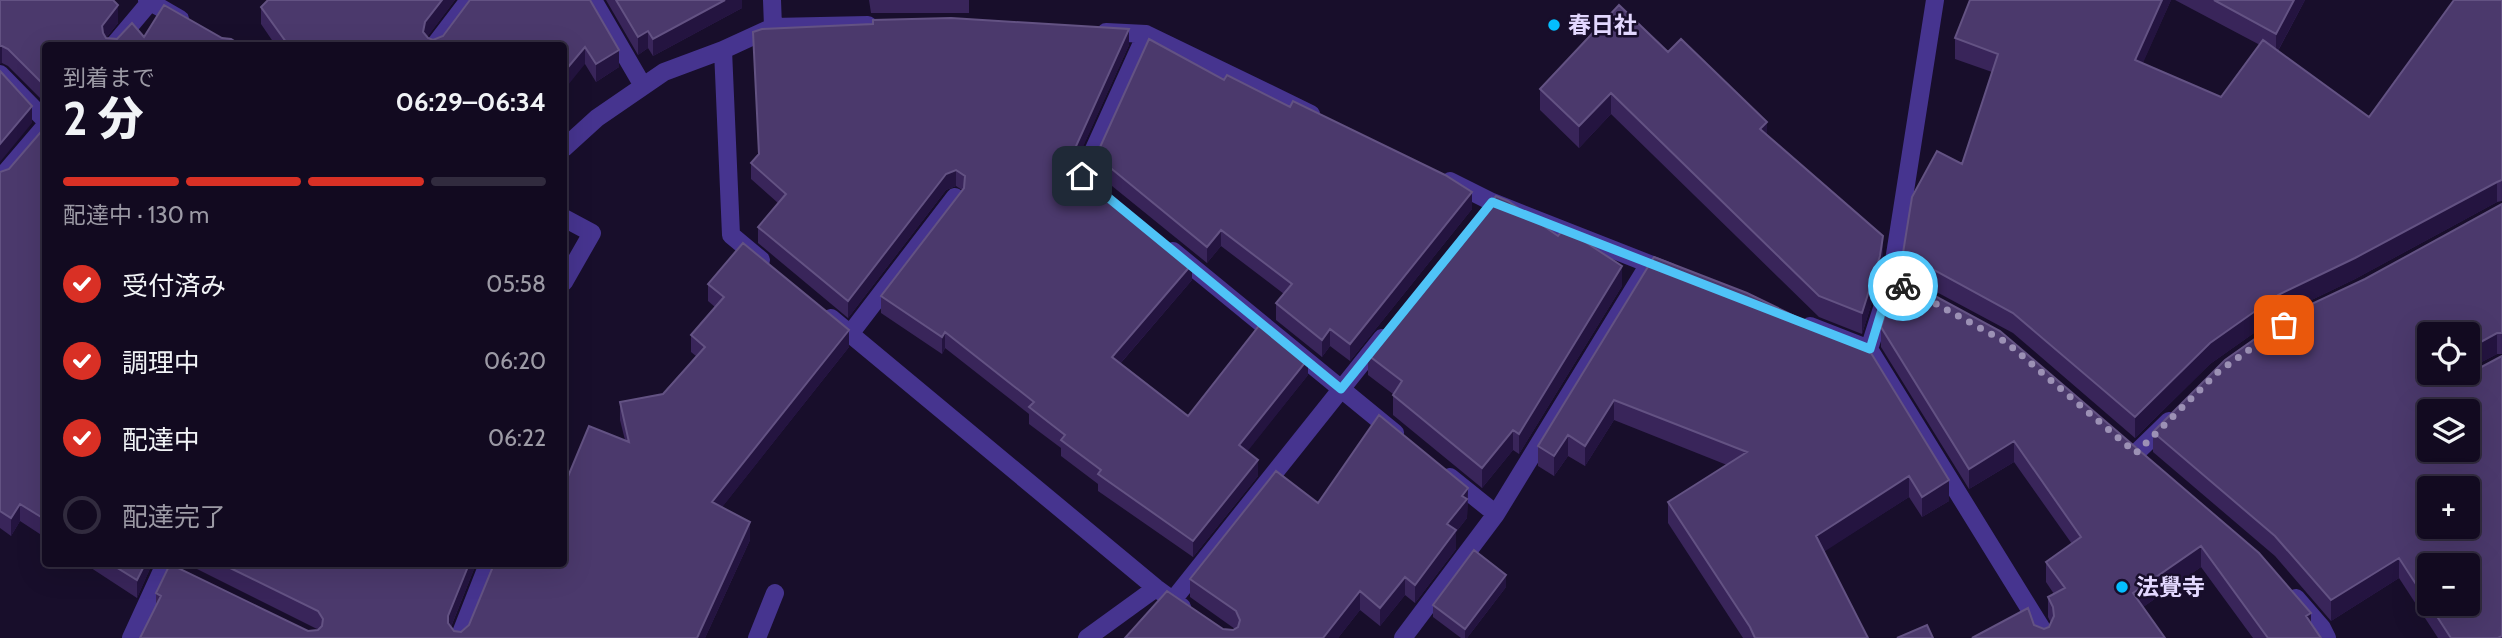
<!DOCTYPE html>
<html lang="ja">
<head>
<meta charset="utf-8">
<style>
  :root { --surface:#120a20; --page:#1b1329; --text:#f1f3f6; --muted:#9c9aa5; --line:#312b3e; --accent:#d93025 }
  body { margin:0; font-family:Cabin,"Noto Sans JP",sans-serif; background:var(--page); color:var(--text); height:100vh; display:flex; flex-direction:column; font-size:26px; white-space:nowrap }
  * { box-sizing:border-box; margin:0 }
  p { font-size:23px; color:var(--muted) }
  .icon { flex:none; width:38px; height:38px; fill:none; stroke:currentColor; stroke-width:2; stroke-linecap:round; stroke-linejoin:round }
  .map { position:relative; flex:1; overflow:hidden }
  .sheet { position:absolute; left:42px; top:42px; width:525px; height:525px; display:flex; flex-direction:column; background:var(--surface); border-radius:7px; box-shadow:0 7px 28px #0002,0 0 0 2px var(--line) }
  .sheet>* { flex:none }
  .buttons { position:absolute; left:2417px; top:322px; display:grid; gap:14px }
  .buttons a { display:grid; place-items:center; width:63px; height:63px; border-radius:7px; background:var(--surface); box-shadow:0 7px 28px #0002,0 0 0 2px var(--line); font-size:35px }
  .pin { position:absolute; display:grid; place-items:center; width:60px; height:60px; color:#fff; margin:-30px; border-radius:14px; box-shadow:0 4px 10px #0006 }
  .courier { position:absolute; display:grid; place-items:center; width:70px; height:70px; margin:-35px; border:5px solid #4fc3f7; border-radius:50%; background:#fff; color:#222; box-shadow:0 2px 9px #0007 }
  .overview em { font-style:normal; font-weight:800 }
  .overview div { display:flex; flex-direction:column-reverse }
  .overview { display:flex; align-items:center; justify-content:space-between; height:119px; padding:0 21px }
  h1 { font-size:46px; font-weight:800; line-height:52px }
  .bar { display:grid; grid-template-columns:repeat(4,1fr); gap:10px 7px; align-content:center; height:84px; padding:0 21px }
  .bar i { height:9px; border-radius:5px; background:var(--line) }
  .bar .on { background:var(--accent) }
  .bar p { grid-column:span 4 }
  ol { padding:0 21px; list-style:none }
  li { display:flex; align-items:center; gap:21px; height:77px }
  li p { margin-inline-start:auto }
  li .icon { padding:7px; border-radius:50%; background:var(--accent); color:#fff; stroke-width:4 }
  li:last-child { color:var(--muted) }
  li i { width:38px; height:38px; border:4px solid var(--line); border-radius:50% }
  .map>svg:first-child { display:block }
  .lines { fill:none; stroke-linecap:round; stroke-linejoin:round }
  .minor { stroke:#46348f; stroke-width:18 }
  .wall { fill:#39255a }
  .shaded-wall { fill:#241440 }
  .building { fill:#4b396c; stroke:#635283; stroke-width:2; fill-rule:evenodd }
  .done { stroke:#9c91b5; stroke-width:7; stroke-dasharray:0 12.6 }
  .route { stroke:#4fc3f7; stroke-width:9 }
  .poi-dot { fill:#04beff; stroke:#180e2b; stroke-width:2.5 }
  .labels { text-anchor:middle; stroke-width:5; stroke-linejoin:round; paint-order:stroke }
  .poi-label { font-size:23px; font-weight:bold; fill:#e3d8ff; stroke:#180e2b; text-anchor:start }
</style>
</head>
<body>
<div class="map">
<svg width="2502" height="638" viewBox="0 0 2502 638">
  <rect width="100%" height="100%" fill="#180e2b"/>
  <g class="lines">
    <path class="minor" d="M147,0L180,19
      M593,0L643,86
      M772,0L773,27
      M1106,32L1146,34L1311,114
      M113,46L150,2
      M434,46L469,0
      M0,74L46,121
      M564,148L597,118L664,72L723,50
      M0,179L46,125
      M1450,181L1492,202L1670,272
      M1098,189L1082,176L1146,34
      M564,218L592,233L564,282
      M1173,251L1395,433
      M761,260L731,235L723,50L773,27L868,25
      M831,318L1156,588L1182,607
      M1810,326L1869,349L2042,629L2043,638
      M850,334L955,197
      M1869,349L1891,280L1935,0
      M2136,453L2169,421
      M1450,477L1496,514
      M2296,598L2322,628L2327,638
      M1173,600L1382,338
      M131,638L165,564
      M459,638L488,564
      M757,638L775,593
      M1087,638L1156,588
      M1403,638L1496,514L1649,264"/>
  </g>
  <path class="wall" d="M0,0L118,23L106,38L117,39L144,37L222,38L46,46V104L8,66L2,63Z
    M268,0H455L427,37L433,40L590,0L619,67L596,82L585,64L564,46H276L261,24V7Z
    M606,0H742V8L653,56L648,48L638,55Z
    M869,0H969V13H871Z
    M2171,0L2142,64L2221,97L2260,45L2175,0H2305L2278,51L2369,117L2502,0V201L2497,202L2355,279L2278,316L2210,364L2135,438L2013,333L1903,274V253L1962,164L1992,72L1955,59V38Z
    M753,32L1129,45L1074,166L1192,280L1120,364L1188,416L1308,375L1247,451L1258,476L1193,557L1098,491V484L1061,456V448L1029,424V414L945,348L942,354L881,313V296L962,190L956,186L946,190L848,318L758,243V227L778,203L751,179V163L759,154Z
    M1668,52L1767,135L1883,258L1880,277L1862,334L1819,317L1611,114L1579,148L1540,110V89Z
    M1224,80L1472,209L1350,361L1330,346L1322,357L1276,320V303L1284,294L1221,246L1207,263L1096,173V156Z
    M46,126V538L20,521L11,536L0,528V172L9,169Z
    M2502,204V354H2497L2468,369V334L2429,373H2461L2450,378L2502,638H2438L2399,578L2331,621L2275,556L2153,452V432L2365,279Z
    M1654,257L1949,501L1922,517L1909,497L1824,551L1868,638H1743L1668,523V502L1727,465L1614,420L1585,466L1568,456L1554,476L1538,466V446Z
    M1898,276L2311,624L2321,638H2253L2201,567L2143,607L2165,638H1972L2034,625L2044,629L2049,627L2051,623L2048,617V597L2054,594L2046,582V562L2072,544L2014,462L1969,489L1881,347V327Z
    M708,284L849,347L722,507L750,540L705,638H140L156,605V593L308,631L319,630L187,564H476L451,627L454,631L461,632L564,564L625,440L620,420V402L663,394L696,356L691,352V335L715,307L708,301Z
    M1622,286L1519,454L1513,450L1482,488L1393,415V394L1368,375V355Z
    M1379,415L1468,488L1467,518L1456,532V549L1415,603L1405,595L1380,626L1360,610L1338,638H1125L1167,591L1223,629L1233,630L1235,629L1190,597V579L1276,471L1318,503Z
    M85,564H152L137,598Z
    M1506,587L1467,638H1461L1433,617V605Z"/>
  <path class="shaded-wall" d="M442,0H455L425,40L423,32L425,22Z
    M725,0H742V8L653,56V39Z
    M2162,0H2171L2135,81V60Z
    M2294,0H2305L2276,54V34Z
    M118,5V23L102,43V26Z
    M1129,29V45L1072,171V155Z
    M648,31V48L638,55V37Z
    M0,46H2V63L0,64Z
    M585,47V64L564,90V72Z
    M619,50V67L596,82V64Z
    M1611,93V114L1579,148V126Z
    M32,106V123L0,162V144Z
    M1767,122V143L1760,129Z
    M956,170V186L946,190L848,318V301L946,174Z
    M2497,182V202L2355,279L2278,316L2210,364L2135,438V417L2210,343L2278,295Z
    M1472,192V209L1350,361V344Z
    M1221,230V246L1207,263V247Z
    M1883,236V258L1880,277L1862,334V313Z
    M1192,264V280L1112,373V357Z
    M1622,266V286L1519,454V434Z
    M1330,329V346L1322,357V340Z
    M849,330V347L712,520V502Z
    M945,332V348L942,354V337Z
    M2497,333V354L2468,369V349Z
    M1308,359V375L1239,462V445Z
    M2444,373H2461L2449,379Z
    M1614,400V420L1585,466V446Z
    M1513,430V450L1482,488V468Z
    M1568,435V456L1554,476V456Z
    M2014,441V462L1969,489V469Z
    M1258,460V476L1193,557V541Z
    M1909,476V497L1816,557V536Z
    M1949,480V501L1922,517V497Z
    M1468,488L1467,518L1456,532V549L1415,603V585L1462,496Z
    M20,504V521L11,536V518Z
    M750,522V540L705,638H697Z
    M2201,546V567L2133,614V593Z
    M2399,558V578L2331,621V600Z
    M145,564H152L137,598V580Z
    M469,564H476L448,634V616Z
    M1506,575V587L1467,638H1465V629Z
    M1405,577V595L1380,626V608Z
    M1360,591V610L1338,638H1323Z
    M2311,613V633L2306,616Z"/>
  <path class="building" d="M0,0H113L118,5L102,26L103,33L106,38L117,39L132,23L144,37L164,5L222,38L231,39L242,46H46V87L8,49L2,46H0Z
    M268,0H442L425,22L423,32L428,38L433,40L443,36L470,0H590L619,50L596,64L585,47L564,72V46H372L369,43L368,46H289L261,7Z
    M616,0H725L653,39L648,31L638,37Z
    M1970,0H2162L2135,60L2221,97L2263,40L2369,117L2454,0H2502V180L2497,182L2355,258L2278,295L2210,343L2135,417L2013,313L1903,253L1912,197L1937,151L1962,164L1998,54L1955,38Z
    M2214,0H2294L2276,34Z
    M1619,5L1668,52L1681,39L1767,122L1760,129L1883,236L1880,256L1862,313L1819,296L1611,93L1579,126L1540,89Z
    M951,18L1129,29L1072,155V164L1192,264L1112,357L1188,416L1262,322L1308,359L1239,445L1258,460L1193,541L1098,474L1101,470L1061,440L1065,435L1029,407L1034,402L945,332L942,337L881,296L964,188L965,176L956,170L946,174L848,301L758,227L786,194L751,163L759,154L753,32L762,29L873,24V20Z
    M1149,39L1224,80L1227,75L1290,107L1293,101L1445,175L1472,192L1350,344L1330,329L1322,340L1276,303L1292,284L1221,230L1207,247L1096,156Z
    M0,71L32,106L0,144Z
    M46,126V520L20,504L11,518L0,511V172L9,169Z
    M1496,196L1508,201L1558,236L1564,228L1622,266L1519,434L1513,430L1482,468L1393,395L1402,381L1368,355Z
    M2502,204V333H2497L2468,349V334H2429V373H2444L2449,378L2459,379L2502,356V636L2498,638H2451L2399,558L2331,600L2275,536L2153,432L2225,360L2290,314L2365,279ZM2429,411H2468V450H2429ZM2429,488H2468V527H2429ZM2429,565H2468V604H2429Z
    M743,243L849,330L712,502L750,522L697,638H140L161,596L156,593L170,564L308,631L318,630L322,626L323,619L318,611L222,564H469L448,616V623L454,631L461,632L469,625L494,564H564V486L589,426L629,442L620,402L663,394L705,347L691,335L724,297L708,284Z
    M1654,257L1747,293L1871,353L1949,480L1922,497L1909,476L1816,536L1868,638H1755L1750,627L1668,502L1747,452L1614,400L1585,446L1568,435L1554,456L1538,446Z
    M1898,276L2000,331L2259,553L2311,613L2306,616L2321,638H2268L2201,546L2133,593L2165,638H1972L2028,608L2034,625L2044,629L2049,627L2054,616L2053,607L2048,597L2065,588L2046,562L2081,537L2014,441L1969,469L1881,327Z
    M1379,415L1468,488L1462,496L1467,499L1447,524L1456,530L1415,585L1405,577L1380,608L1360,591L1323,638H1125L1167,591L1223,629L1233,630L1238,627L1240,620L1236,611L1190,579L1276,471L1318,503Z
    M1474,550L1506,575L1465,629L1433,605Z
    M111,564H145L137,580Z
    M1927,625L1933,638H1897Z"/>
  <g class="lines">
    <path class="done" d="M1903,286L2006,342L2136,453L2218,372L2284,325"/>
    <path class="route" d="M1082,176L1341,389L1492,202L1870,349L1891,280L1903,286"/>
  </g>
  <g class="poi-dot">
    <circle cx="1554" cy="25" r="7"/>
    <circle cx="2122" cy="587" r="7"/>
  </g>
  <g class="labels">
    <g class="poi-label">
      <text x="1568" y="33">春日社</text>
      <text x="2136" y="595">法覺寺</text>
    </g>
  </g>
</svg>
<div class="buttons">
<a><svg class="icon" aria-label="locate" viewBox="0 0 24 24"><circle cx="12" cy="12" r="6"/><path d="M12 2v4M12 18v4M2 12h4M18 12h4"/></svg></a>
<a><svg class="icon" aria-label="layers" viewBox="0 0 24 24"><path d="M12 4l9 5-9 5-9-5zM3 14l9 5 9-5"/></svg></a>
<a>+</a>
<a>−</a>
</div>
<div class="pin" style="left:2284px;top:325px;background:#ea580c"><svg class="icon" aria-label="bag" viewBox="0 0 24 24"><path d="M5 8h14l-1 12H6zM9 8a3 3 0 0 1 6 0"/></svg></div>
<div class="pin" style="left:1082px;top:176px;background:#1f2937"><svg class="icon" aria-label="home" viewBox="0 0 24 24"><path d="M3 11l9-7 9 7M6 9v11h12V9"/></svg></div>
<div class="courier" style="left:1903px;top:286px"><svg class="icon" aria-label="bike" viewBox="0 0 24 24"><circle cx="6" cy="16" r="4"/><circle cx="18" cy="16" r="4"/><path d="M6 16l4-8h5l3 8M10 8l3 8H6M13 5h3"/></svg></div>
<section class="sheet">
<div class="overview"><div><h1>2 分</h1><p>到着まで</p></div><em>06:29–06:34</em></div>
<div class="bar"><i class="on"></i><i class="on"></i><i class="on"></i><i></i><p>配達中 · 130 m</p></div>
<ol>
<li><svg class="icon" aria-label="check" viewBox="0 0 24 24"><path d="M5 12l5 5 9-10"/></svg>受付済み<p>05:58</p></li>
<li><svg class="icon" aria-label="check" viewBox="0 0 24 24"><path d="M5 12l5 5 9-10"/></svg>調理中<p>06:20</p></li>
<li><svg class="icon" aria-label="check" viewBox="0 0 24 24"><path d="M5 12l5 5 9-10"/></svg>配達中<p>06:22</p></li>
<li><i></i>配達完了</li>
</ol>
</section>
</div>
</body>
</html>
